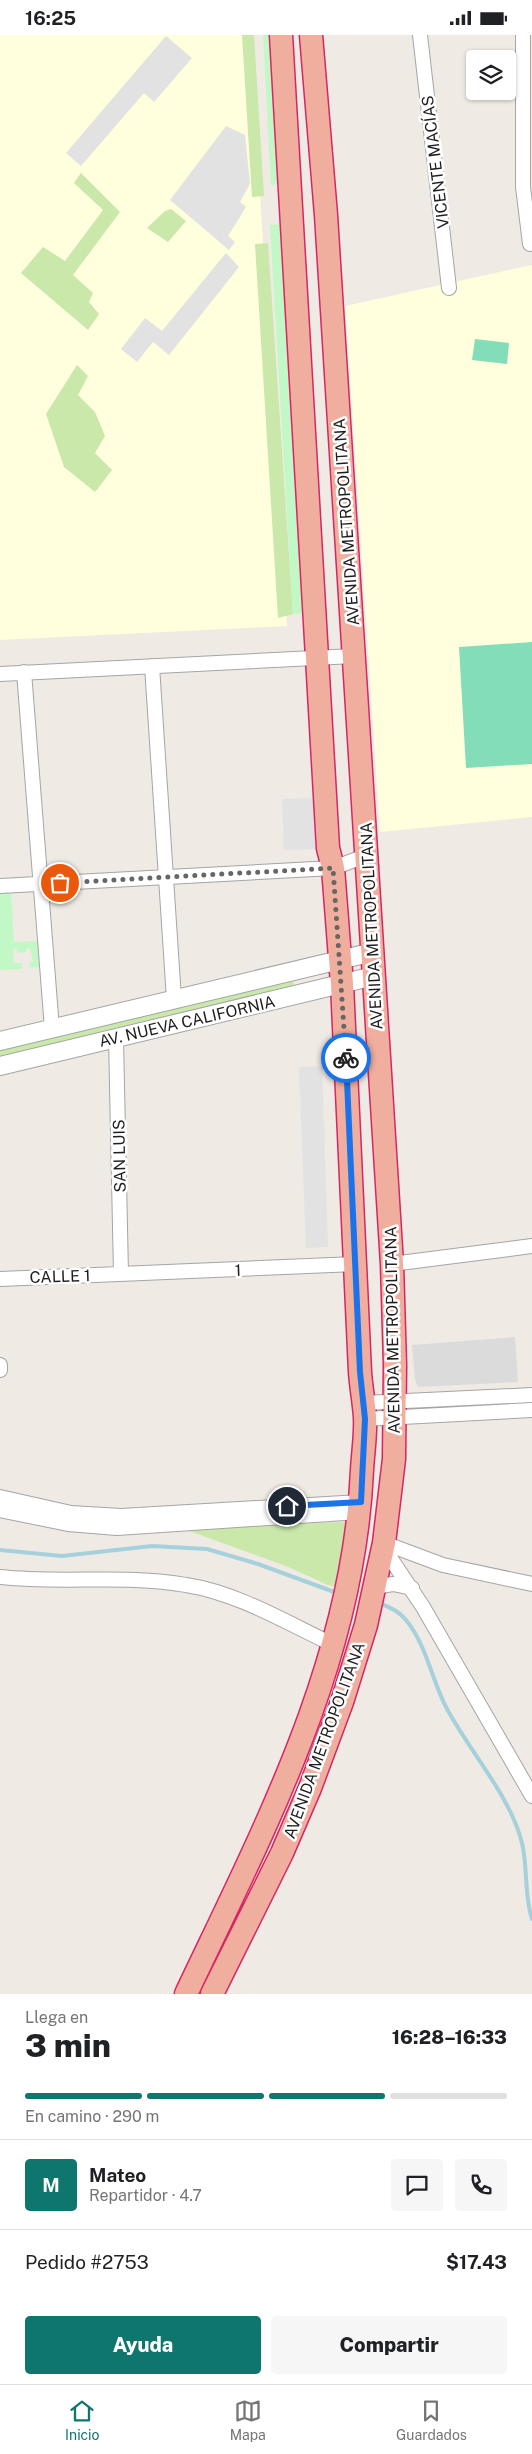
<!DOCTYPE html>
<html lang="es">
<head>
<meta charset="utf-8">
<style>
  :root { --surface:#fff; --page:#f6f6f6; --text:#202124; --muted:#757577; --line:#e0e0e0; --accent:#0f766e }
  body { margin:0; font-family:"Public Sans",sans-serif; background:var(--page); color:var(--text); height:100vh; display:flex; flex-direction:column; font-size:19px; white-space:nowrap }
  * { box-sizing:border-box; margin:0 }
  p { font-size:16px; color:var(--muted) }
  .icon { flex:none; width:28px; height:28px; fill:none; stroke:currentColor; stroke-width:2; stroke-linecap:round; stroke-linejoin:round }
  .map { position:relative; height:1959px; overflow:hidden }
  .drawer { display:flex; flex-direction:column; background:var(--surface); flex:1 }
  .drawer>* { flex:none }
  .buttons { position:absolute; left:466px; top:15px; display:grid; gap:10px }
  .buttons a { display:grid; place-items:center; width:50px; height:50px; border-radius:5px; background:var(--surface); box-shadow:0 1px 4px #0004; font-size:25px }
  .pin { position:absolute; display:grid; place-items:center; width:42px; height:42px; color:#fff; margin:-21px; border:2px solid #fff; border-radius:50%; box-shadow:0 1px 5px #0007 }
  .courier { position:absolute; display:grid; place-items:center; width:50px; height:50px; margin:-25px; border:4px solid #1a73e8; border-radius:50%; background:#fff; color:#222; box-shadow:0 1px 6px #0007 }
  .overview em { font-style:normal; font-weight:800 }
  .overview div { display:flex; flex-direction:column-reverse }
  .overview { display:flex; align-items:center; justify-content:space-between; height:85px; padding:0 25px }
  h1 { font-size:32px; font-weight:800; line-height:38px }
  .bar { display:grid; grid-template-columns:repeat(4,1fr); gap:8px 5px; align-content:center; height:60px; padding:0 25px }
  .bar i { height:6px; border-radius:4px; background:var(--line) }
  .bar .on { background:var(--accent) }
  .bar p { grid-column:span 4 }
  .line { display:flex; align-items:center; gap:12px; padding:0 25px; border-top:1px solid var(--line) }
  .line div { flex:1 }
  .round { display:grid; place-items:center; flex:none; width:52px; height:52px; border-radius:5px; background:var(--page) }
  .cta { display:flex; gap:10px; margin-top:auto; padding:10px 25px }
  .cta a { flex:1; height:58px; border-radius:5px; background:var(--accent); color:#fff; font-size:20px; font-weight:800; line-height:58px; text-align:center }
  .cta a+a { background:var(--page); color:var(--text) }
  .status { display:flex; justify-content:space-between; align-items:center; height:35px; padding:0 25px; background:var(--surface); direction:ltr }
  .status svg { height:14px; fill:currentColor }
  .dock { display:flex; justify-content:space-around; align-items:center; height:70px; border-top:1px solid var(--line); background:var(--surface); font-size:14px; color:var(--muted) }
  .dock a { display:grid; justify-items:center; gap:2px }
  .dock .on { color:var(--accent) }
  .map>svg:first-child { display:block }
  .residential { fill:#dcdbdb }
  .education { fill:#fffedd }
  .grass { fill:#c9e8aa }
  .park { fill:#c1f8c5 }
  .pitch { fill:#83ddb9 }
  .parking { fill:#e2e2e2 }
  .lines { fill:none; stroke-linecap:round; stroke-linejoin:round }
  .stream { stroke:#a5d0dc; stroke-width:4 }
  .minor-casing { stroke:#a5a5a5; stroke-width:16 }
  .tertiary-casing { stroke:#a5a5a5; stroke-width:20 }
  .trunk-casing { stroke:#d72665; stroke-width:25 }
  .minor { stroke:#fff; stroke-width:14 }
  .tertiary { stroke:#fff; stroke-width:18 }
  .trunk { stroke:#f0af9e; stroke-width:22 }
  .done { stroke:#676663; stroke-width:5; stroke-dasharray:0 9 }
  .route { stroke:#1a73e8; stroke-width:6 }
  .labels { text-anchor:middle; stroke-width:5; stroke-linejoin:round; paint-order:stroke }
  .street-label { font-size:16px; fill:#1e1e1e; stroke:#fff }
</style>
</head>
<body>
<div class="status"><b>16:25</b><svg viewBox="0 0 49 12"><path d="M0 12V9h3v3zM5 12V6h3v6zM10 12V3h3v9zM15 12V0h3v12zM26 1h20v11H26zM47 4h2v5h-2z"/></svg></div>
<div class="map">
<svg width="532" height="1959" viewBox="0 0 532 1959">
  <rect width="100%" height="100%" fill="#efebe4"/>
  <path class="residential" d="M515,1302L518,1347L418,1352L415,1345L412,1310Z"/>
  <path class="education" d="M0,0H250L287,591L0,605Z
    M532,230V782L380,797L345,271Z"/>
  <path class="grass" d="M242,0H254L264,161L252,162Z
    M81,138L120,177L73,240L93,258L89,267L99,279L88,295L21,238L43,212L65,226L103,175L74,148Z
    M171,174L186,186L168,207L147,193L165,176Z
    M268,208L293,579L278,583L255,209Z
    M77,330L88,341L78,360L95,377L105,401L95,418L112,435L95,457L64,432L46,379Z
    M293,945L294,951L0,1023V1016Z
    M346,1487L339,1552L328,1550L286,1531L181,1493Z"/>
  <path class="park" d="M263,0H273L281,149L271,150Z
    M283,189L306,578L293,579L270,190Z
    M0,854H11L14,907L40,906L43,933L30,932L29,928L33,927L30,913L26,914V917L18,918L16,913L13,914L14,928H22V934L0,935Z"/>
  <path class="pitch" d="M475,304L509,308L507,329L472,325Z
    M532,607V729L466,733L459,612Z"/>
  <path class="parking" d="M166,1L192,23L154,67L144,58L81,131L66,118Z
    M226,91L245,100L250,149L240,167L246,172L228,201L235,207L229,215L170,165Z
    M226,218L239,232L169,320L153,307L137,327L121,314L145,283L162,296Z
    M315,763L317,814L284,815L282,764Z
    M322,1031L328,1212L306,1213L299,1032Z"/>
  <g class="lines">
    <path class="stream" d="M0,1515L62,1521L152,1511L207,1514L258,1529L337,1558
      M378,1568C388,1571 399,1576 406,1585C426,1609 432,1645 446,1672C469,1716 510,1760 522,1808C528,1833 524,1860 532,1884"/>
    <defs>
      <path id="minor" d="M420,0L449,253
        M523,0V152L530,209
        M152,631L174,964
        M24,637L52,994
        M0,639L354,621
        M0,851L333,833L368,820
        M116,1003L121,1239
        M392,1229L532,1211
        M0,1244L356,1229
        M0,1330V1335
        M364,1368L532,1360
        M365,1384L532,1375
        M0,1462L71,1478L121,1481L361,1467
        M0,1475L68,1489L117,1493L360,1477
        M384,1508L443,1530L532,1549
        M383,1512L423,1572L532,1761
        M0,1542C62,1549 125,1539 186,1550C238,1558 287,1588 334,1610
        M374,1552L393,1549L412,1553"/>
      <path id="tertiary" d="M0,1006L373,917
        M0,1031L374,941"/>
      <path id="trunk" d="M186,1959C266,1790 354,1625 362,1435C363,1417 366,1399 365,1382C364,1367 361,1352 360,1337L342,949L333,833L328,813L281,0
        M212,1959L282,1818L310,1753L342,1667L366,1590L384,1508L394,1424L395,1330L392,1229L326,180L311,0"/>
    </defs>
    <use href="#minor" class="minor-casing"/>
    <use href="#tertiary" class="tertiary-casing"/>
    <use href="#trunk" class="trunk-casing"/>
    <use href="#minor" class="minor"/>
    <use href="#tertiary" class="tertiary"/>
    <use href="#trunk" class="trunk"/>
  </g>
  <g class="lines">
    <path class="done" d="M60,848L333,833L346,1023"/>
    <path class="route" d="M287,1471L361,1467L365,1384L360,1337L346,1023"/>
  </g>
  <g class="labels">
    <g class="street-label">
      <text transform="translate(435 127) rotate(-97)" y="6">VICENTE MACÍAS</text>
      <text transform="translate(346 487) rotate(-94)" y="6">AVENIDA METROPOLITANA</text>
      <text transform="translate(371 891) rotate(-93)" y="6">AVENIDA METROPOLITANA</text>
      <text transform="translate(187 986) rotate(-13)" y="6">AV. NUEVA CALIFORNIA</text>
      <text transform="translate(119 1121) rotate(-91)" y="6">SAN LUIS</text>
      <text transform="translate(238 1235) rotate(-2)" y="6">1</text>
      <text transform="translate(60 1241) rotate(-2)" y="6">CALLE 1</text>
      <text transform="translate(392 1295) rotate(-91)" y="6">AVENIDA METROPOLITANA</text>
      <text transform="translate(324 1705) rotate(-70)" y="6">AVENIDA METROPOLITANA</text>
    </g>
  </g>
</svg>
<div class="buttons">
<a><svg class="icon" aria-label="layers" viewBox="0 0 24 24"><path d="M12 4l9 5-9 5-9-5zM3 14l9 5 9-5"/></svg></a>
</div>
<div class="pin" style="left:60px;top:848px;background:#ea580c"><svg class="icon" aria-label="bag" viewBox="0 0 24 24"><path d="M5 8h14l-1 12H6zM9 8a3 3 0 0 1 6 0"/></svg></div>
<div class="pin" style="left:287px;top:1471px;background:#1f2937"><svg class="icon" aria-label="home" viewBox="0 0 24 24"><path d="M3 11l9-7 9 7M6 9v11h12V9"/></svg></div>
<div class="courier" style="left:346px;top:1023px"><svg class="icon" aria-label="bike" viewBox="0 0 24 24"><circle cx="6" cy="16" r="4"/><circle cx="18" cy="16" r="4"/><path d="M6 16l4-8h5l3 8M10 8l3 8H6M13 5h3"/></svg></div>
</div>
<section class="drawer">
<div class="overview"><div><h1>3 min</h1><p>Llega en</p></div><em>16:28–16:33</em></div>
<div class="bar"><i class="on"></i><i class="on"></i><i class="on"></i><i></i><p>En camino · 290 m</p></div>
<div class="line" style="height:90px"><b class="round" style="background:var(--accent);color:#fff">M</b><div><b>Mateo</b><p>Repartidor · 4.7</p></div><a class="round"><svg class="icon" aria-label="chat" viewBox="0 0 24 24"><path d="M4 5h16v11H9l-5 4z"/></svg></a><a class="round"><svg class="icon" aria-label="phone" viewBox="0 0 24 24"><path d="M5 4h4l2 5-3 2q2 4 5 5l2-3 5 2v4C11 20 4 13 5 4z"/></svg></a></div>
<div class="line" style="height:65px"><div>Pedido #2753</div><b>$17.43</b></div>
<div class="cta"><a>Ayuda</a><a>Compartir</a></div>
</section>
<nav class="dock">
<a class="on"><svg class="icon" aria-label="home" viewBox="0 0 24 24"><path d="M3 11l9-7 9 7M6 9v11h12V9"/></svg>Inicio</a>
<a><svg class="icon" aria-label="map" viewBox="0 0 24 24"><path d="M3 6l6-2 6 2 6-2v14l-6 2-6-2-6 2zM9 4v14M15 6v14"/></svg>Mapa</a>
<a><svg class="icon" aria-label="saved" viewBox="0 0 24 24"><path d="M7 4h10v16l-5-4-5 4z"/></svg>Guardados</a>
</nav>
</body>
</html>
